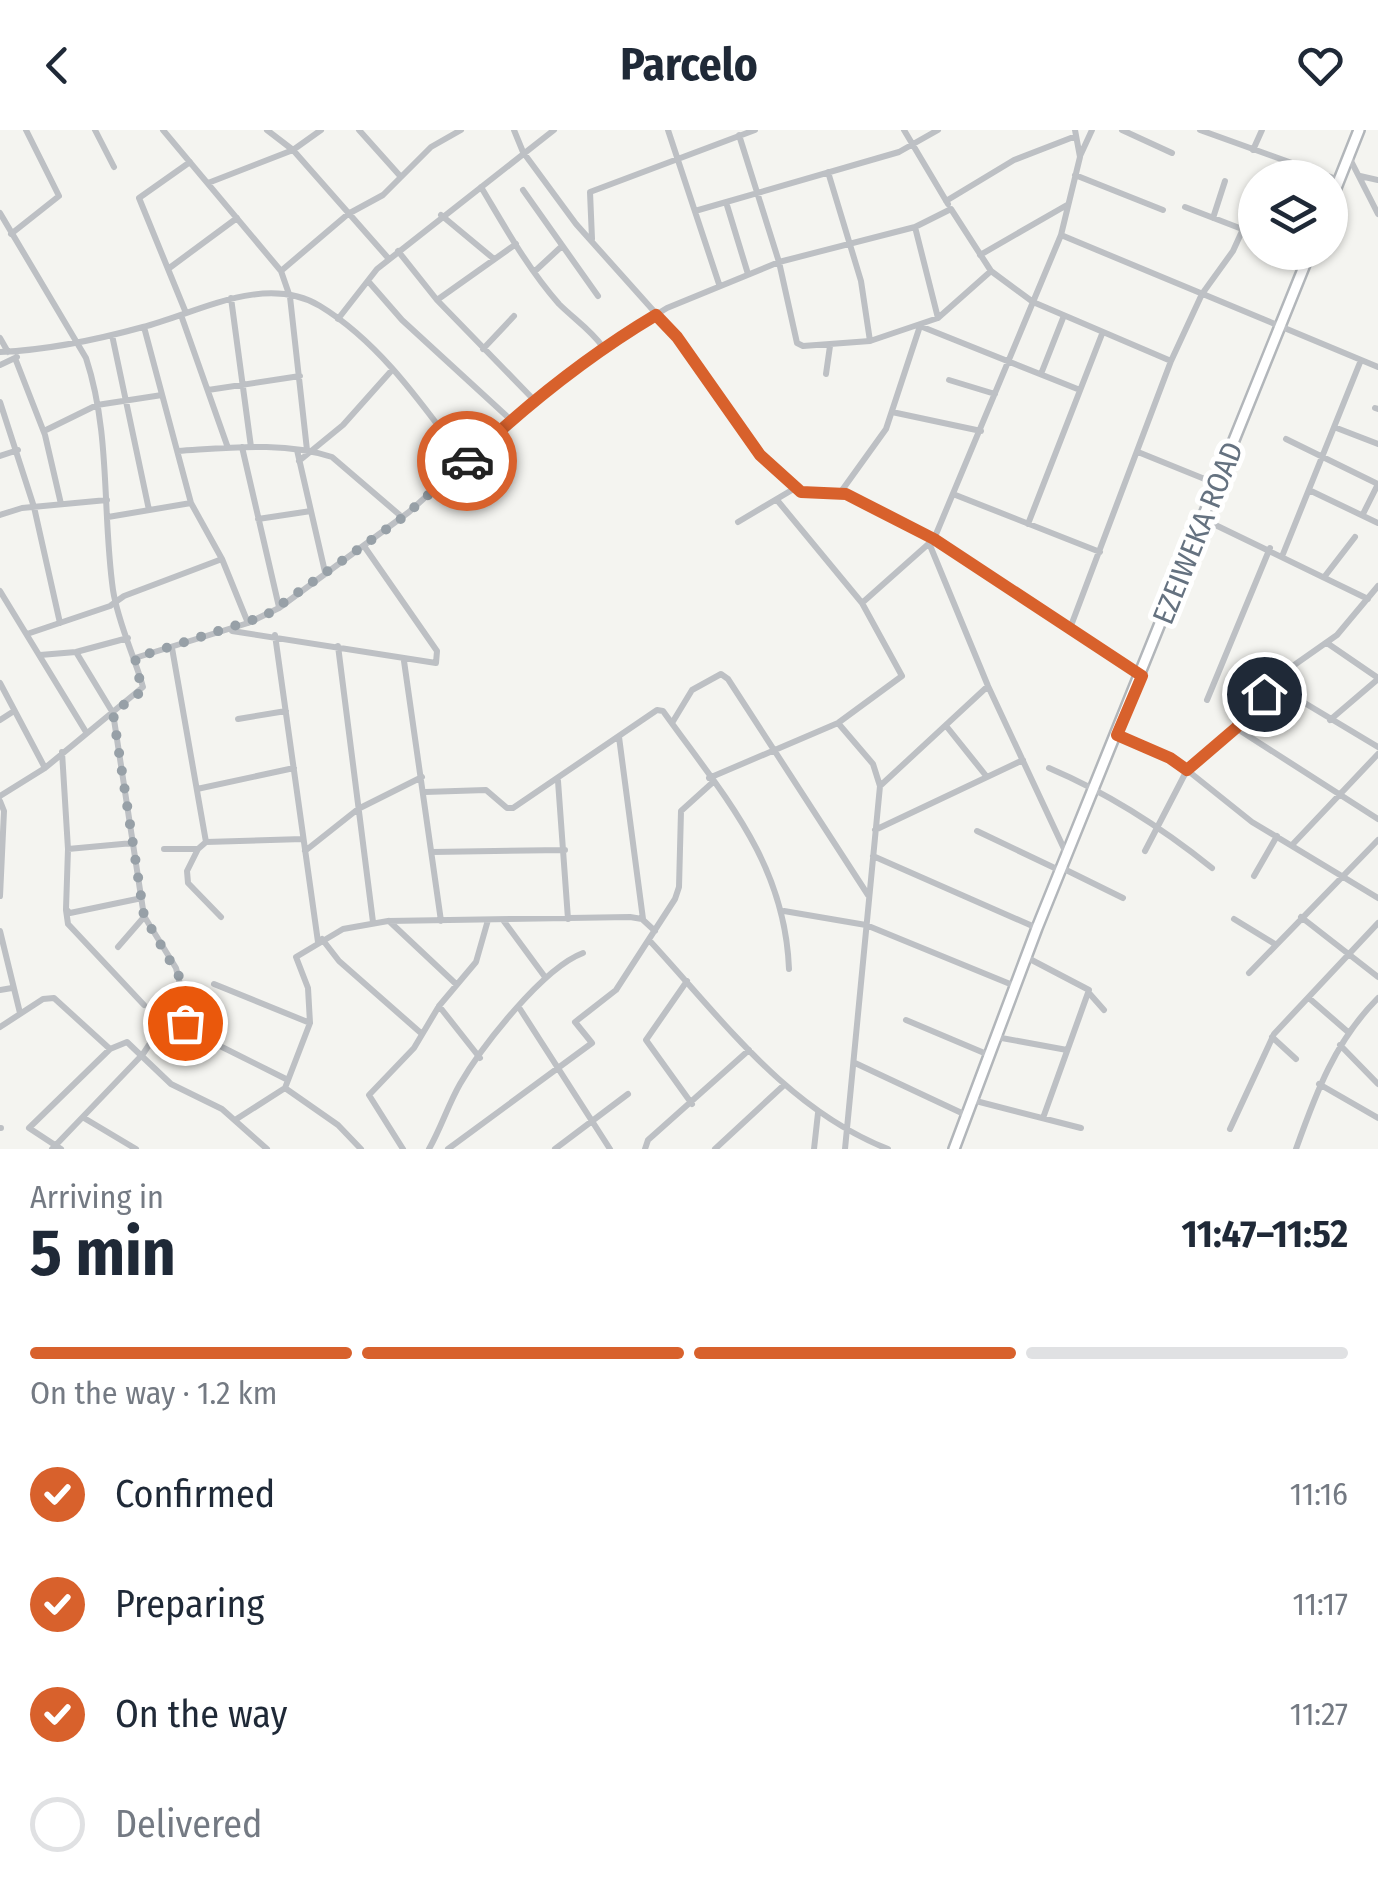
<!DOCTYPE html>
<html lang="en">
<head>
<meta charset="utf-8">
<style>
  :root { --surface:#fff; --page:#f6f6f7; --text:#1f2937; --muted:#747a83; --line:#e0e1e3; --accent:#d8612c }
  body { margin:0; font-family:"Fira Sans Condensed",sans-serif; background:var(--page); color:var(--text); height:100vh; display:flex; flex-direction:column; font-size:38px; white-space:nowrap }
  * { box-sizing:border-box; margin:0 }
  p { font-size:32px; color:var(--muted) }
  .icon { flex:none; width:55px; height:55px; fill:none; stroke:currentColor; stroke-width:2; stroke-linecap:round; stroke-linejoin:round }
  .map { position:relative; height:1019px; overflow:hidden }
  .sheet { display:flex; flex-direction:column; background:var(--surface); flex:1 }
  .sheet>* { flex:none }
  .fabs { position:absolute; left:1238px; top:30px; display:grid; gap:20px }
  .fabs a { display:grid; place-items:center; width:110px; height:110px; border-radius:50%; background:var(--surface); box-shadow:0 2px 8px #0004; font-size:50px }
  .pin { position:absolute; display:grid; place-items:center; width:85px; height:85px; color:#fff; margin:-42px; border:5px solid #fff; border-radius:50%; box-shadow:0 2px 10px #0007 }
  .courier { position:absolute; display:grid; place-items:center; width:100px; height:100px; margin:-50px; border:8px solid #d8612c; border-radius:50%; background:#fff; color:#222; box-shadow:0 2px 12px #0007 }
  .head em { font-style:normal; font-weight:700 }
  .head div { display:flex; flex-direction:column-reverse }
  .head { display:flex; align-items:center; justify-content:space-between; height:170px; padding:0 30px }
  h1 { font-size:65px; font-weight:700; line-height:75px }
  .bar { display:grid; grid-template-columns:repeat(4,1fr); gap:15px 10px; align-content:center; height:120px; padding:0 30px }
  .bar i { height:12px; border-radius:8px; background:var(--line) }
  .bar .selected { background:var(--accent) }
  .bar p { grid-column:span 4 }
  ol { padding:0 30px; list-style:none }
  li { display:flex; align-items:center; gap:30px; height:110px }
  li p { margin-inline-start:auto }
  li .icon { padding:10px; border-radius:50%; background:var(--accent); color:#fff; stroke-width:4 }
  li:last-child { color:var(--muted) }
  li i { width:55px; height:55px; border:5px solid var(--line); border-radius:50% }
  header { display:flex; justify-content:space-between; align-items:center; height:130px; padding:0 30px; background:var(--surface); font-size:45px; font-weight:700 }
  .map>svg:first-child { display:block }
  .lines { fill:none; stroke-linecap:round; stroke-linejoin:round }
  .secondary-casing { stroke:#b2b6ba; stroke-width:14 }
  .street { stroke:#bdc0c4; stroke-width:6 }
  .secondary { stroke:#fff; stroke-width:9 }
  .done { stroke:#97a0a7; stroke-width:10; stroke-dasharray:0 18 }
  .route { stroke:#d8612c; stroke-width:12 }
  .labels { text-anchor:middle; stroke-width:10; stroke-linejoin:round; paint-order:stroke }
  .street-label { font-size:30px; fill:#657280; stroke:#fff }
</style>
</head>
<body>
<header><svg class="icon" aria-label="back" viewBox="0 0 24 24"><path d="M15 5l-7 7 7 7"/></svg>Parcelo<svg class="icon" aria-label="heart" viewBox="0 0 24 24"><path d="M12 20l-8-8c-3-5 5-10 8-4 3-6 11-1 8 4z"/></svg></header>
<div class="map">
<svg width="1378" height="1019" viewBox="0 0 1378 1019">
  <rect width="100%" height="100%" fill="#f4f4f0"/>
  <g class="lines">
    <defs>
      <path id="secondary" d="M1330,73L1359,0
        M954,1019L1037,798L1310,122"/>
    </defs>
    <use href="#secondary" class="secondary-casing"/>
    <path class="street" d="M95,0L114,37
      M163,0L281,141L290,167L307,320
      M267,0L293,20L389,129
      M359,0L401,47
      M514,0L523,22L576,94L677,207L760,325L801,362L846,364L934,409L862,473
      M668,0L719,154
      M904,0L948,74
      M1122,0L1172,23
      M1200,0L1339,50
      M739,5L779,132L797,213L803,216L870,211
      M1253,20L1262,0
      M1080,26L1092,0
      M1349,27L1378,84
      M828,42L861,151L870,211L938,188L991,141
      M1075,45L1163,80
      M1360,46L1378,50
      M208,53L293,20L321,0
      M481,57C505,97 528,139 559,174C574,189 590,199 603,217
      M523,60L598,166
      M946,71L1014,30L1076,6
      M726,72L748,144
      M1185,77L1255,104
      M695,81L899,22L938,0
      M0,83L86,228C111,304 102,382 113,460C118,493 134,525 143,557L45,638L0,666
      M441,85L494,129
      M1213,88L1225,51
      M915,97L938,188
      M11,104L59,66L26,0
      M1061,105L1080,27L1075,0
      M592,109L590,62L755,0
      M398,121L437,170L535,271
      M980,125L1067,75
      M168,139L237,88
      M281,141L348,84L383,65L431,17L461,0
      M534,142L562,116
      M368,151L402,190L511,290
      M231,168L251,317
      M437,170L516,114
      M186,183L139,68L190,32
      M181,185L228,318
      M338,189L377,139L554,0
      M144,197L191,373L222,429L248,493
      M112,205L149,380
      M0,208L8,222
      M483,219L514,186
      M0,222C49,220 96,210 143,197C197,183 265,143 320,176C381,213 424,277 466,333
      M15,228L45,305L61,374
      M0,235L17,227
      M826,244L830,216
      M1041,244L1063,188
      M949,250L995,264
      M208,260L300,246
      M0,272L34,377L60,493
      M1375,278L1378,279
      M892,282L981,301
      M1334,297L1378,314
      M44,301L97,275L162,265
      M1286,309L1378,354
      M242,317L279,477
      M297,320L325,442
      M178,321C228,318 284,311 332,327L402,387
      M1138,322L1217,354
      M0,326L18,320
      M299,331L343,295L392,240
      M1309,360L1378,393
      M840,363L886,299L920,196L1080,260
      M953,364L1100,422
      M1363,384L1378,354
      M0,385L22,378L107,370
      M108,387L191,373
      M258,389L311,381
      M1203,389L1368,469
      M738,392L797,357
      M1028,394L1102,204
      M929,413L988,556L1066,723
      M1283,424L1361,230
      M1325,446L1355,407
      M0,461L86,602
      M232,501L436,533L437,521L364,416
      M1069,501L1171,231
      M27,504L110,476L124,466L222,429
      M275,505L318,812
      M1327,513L1378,548
      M338,516L373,792
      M40,525L76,522L128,508
      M135,528L248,493L279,478L409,382L506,294L603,217L667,178L779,132L915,97L951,79L991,141L1033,172L1061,105L1378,237
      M404,531L441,791
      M1141,546L934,409L1033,172L1171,231L1202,164L1233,121L1243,99
      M0,553L45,638
      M1273,554L1378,617
      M1207,570L1270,418
      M238,589L286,581
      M0,590L14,581
      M1330,590L1378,549
      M672,593L692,560L721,544L728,549L868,765
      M838,593L873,634L880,656L845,1019
      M947,597L987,647
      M1236,598L1378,689
      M1117,605L1169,628L1187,640L1236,598L1290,538L1337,505L1378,456
      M619,607L643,789
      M62,622L68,719L66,779L70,783L142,768
      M1049,638C1110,664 1161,697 1212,738
      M709,648L838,593L902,546L862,473L777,370
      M558,651L568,789
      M880,656L988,556
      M197,659L294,638
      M425,662L486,660L507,678H513L657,580L663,581C723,665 785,732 789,839
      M0,671L4,681L0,766
      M875,700L1023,630
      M977,701L1061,741
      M206,712L303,709
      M1292,715L1378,624
      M68,719L133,713
      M164,719H198L206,712L172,518
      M198,719L187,741L188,753L221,787
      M305,721L358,679L422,647
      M1145,721L1187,640L1252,692L1378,768
      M432,722L565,720
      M873,726L1037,798
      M1062,738L1123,768
      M1254,746L1277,706
      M66,780L68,794L144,875
      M784,781L866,795L1015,856
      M1301,787L1378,847
      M1234,789L1275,814
      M503,790L545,847
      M389,791L456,854
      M0,801L20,883
      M322,809L339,831L422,904
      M649,810C722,889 786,979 888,1019
      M118,817L144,787
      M1026,827L1089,860L1043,988
      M1249,843L1378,710
      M687,851L646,910L692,974
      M214,854L310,893
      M0,860L12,858
      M1089,863L1104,880
      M1310,869L1348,902
      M439,876L480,928
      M520,879L610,1019
      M172,880L200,906L286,949
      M906,890L989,925
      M0,897L43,869L54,868L110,919L127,912L171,954L222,979L267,1019
      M996,907L1067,920
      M1272,907L1296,929
      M1340,915L1378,954
      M855,933L966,985
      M1319,954L1378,988
      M285,958L310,893L308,858L296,827L343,799L388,791L630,787L642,789L655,801
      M285,958L338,995L361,1019
      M972,970L1081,998
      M84,988L136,1019
      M235,990L285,958
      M0,998H1
      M1230,999L1274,904L1378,793
      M52,1019L143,924L172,880L181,858L176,838L144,786L113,583L76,522
      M61,1019L29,998L110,919
      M403,1019L369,965L414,918L439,876L476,832L488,790
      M429,1019C441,998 448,975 460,954C482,916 543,838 583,823
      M448,1019L592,913L575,892L616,860L675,769L679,757L681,681L712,653
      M555,1019L628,964
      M645,1019L648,1010L749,920
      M715,1019L783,956
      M814,1019L818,983
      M1296,1019C1316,963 1335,911 1378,868"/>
    <use href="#secondary" class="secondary"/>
  </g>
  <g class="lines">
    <path class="done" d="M185,893L172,880L180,848L144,786L113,583L142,561L135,528L265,486L402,388L467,331"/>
    <path class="route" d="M467,331C525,276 587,226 656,185L677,207L760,325L801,362L846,364L934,409L1142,546L1117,605L1170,628L1187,640L1236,598L1264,564"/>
  </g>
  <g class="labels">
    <g class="street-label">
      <text transform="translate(1198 403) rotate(-68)" y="10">EZEIWEKA ROAD</text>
    </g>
  </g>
</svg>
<div class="fabs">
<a><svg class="icon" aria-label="layers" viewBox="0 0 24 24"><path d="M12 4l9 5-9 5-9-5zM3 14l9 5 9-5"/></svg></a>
</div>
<div class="pin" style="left:185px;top:893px;background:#ea580c"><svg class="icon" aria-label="bag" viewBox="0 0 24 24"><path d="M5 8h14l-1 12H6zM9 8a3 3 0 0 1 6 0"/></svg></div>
<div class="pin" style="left:1264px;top:564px;background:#1f2937"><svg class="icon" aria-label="home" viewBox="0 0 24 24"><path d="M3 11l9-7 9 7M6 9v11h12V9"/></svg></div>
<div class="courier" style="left:467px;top:331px"><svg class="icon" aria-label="car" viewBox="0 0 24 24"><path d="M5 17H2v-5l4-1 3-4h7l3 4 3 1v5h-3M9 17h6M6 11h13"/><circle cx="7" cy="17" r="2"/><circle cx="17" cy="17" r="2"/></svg></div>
</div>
<section class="sheet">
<div class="head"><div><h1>5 min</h1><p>Arriving in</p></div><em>11:47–11:52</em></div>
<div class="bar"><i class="selected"></i><i class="selected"></i><i class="selected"></i><i></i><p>On the way · 1.2 km</p></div>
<ol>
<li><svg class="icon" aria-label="check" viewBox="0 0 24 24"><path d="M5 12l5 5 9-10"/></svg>Confirmed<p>11:16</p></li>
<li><svg class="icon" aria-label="check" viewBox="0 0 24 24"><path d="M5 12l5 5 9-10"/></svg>Preparing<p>11:17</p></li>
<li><svg class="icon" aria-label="check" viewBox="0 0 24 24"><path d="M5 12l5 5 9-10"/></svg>On the way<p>11:27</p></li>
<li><i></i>Delivered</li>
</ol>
</section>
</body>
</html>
